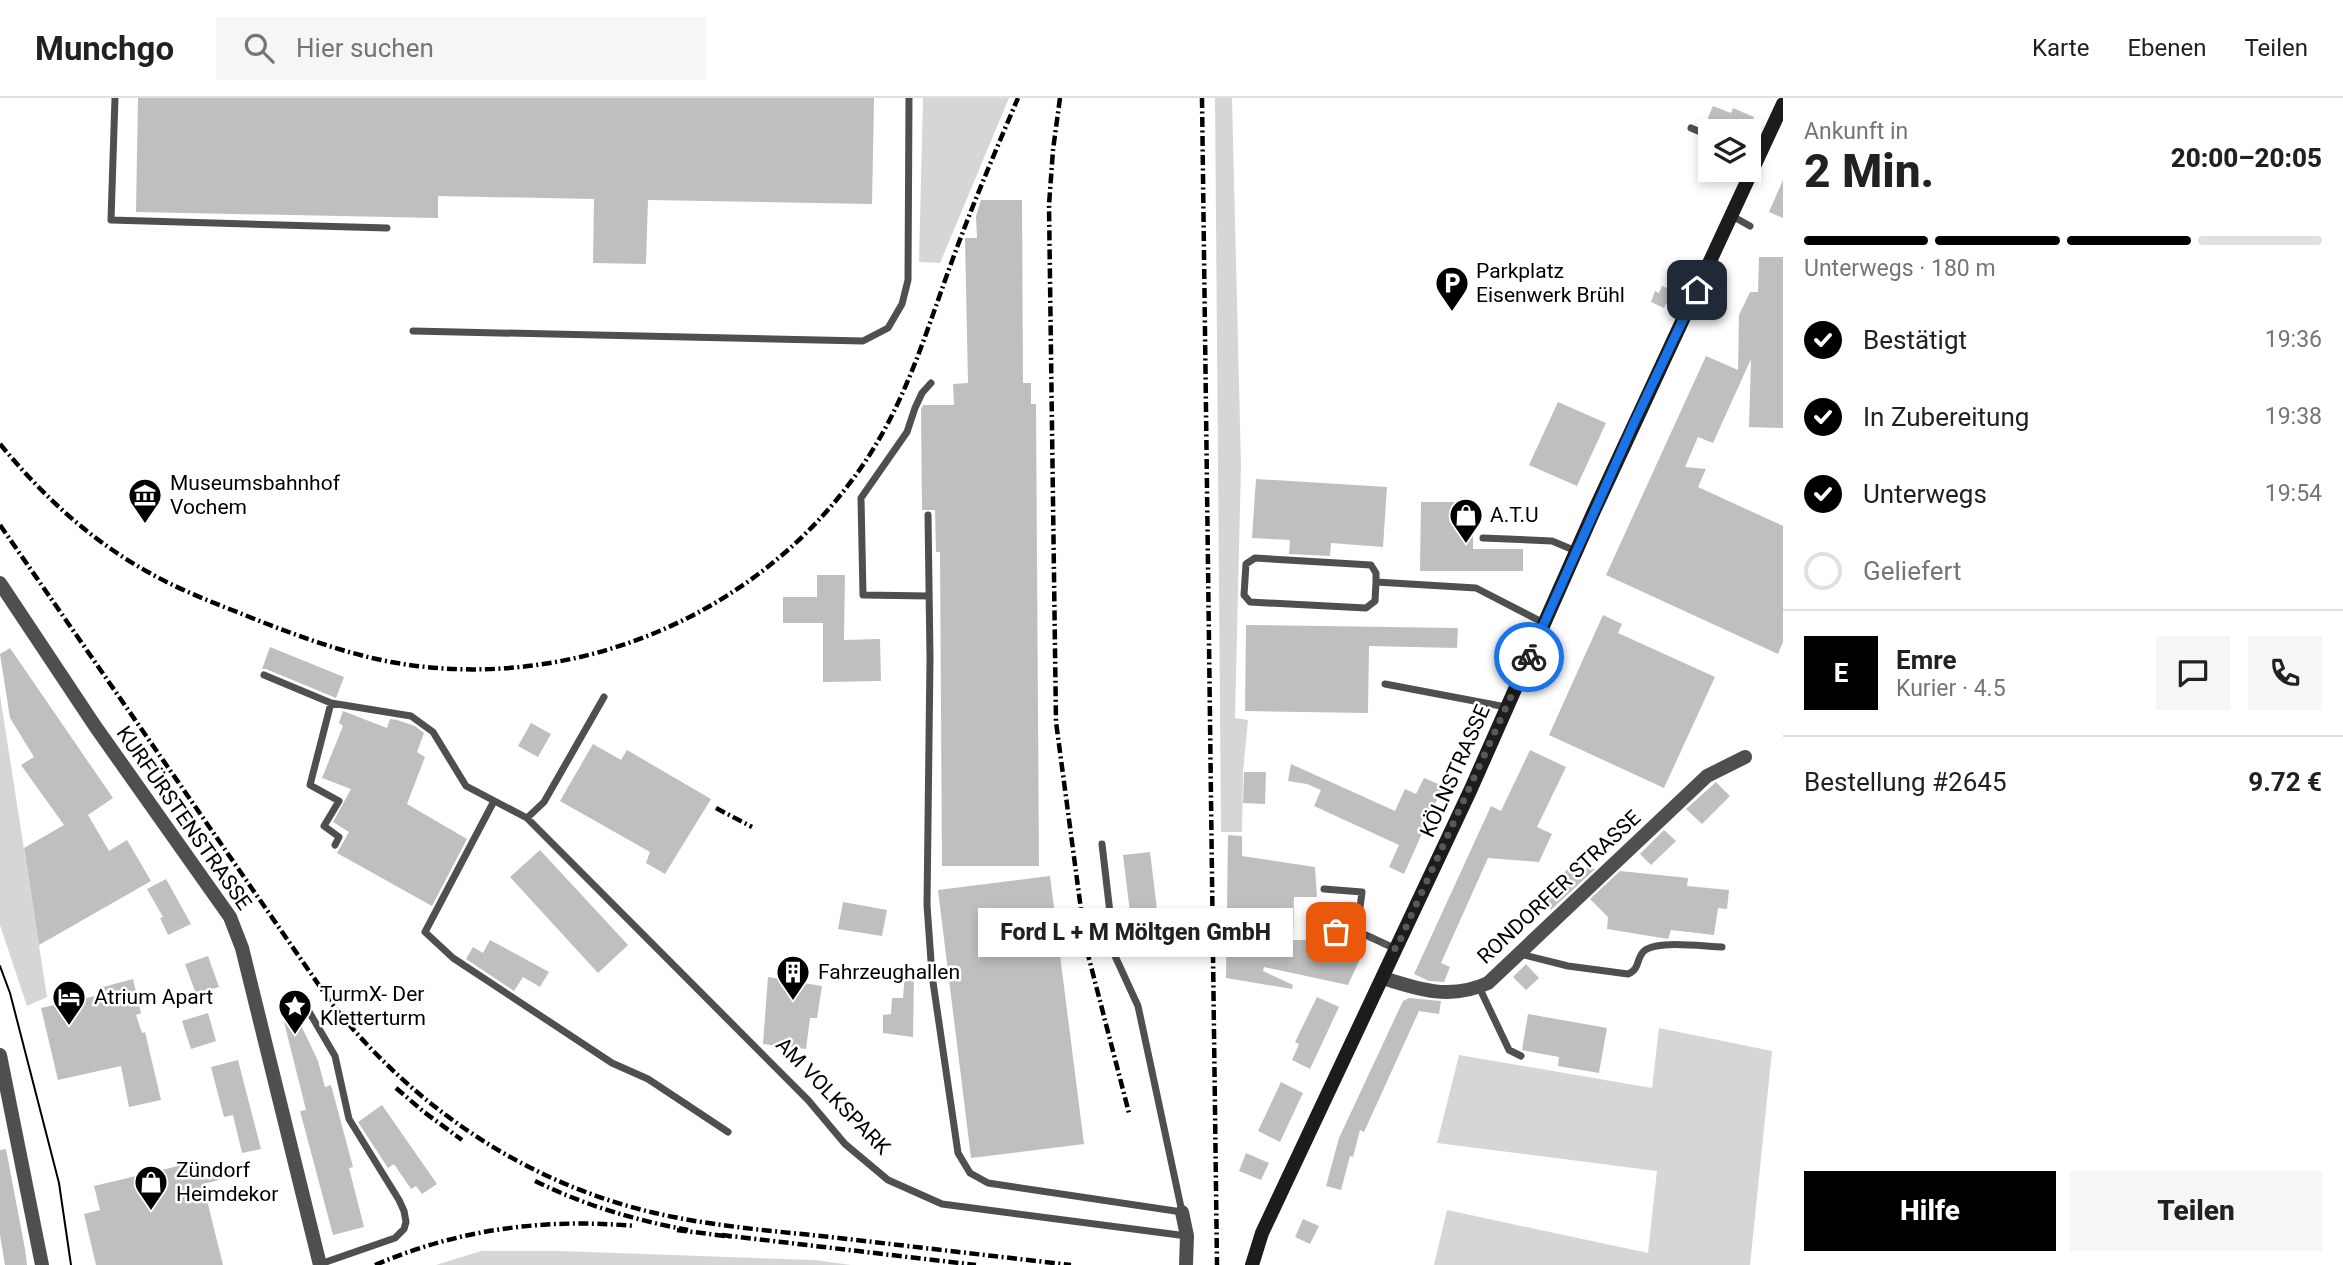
<!DOCTYPE html>
<html lang="de">
<head>
<meta charset="utf-8">
<style>
  :root { --surface:#fff; --page:#f6f6f6; --text:#202124; --muted:#757577; --line:#e0e0e0; --accent:#000 }
  body { margin:0; font-family:Roboto,sans-serif; background:var(--page); color:var(--text); height:100vh; display:flex; flex-direction:column; font-size:26px; white-space:nowrap }
  * { box-sizing:border-box; margin:0 }
  p { font-size:23px; color:var(--muted) }
  .icon { flex:none; width:38px; height:38px; fill:none; stroke:currentColor; stroke-width:2; stroke-linecap:round; stroke-linejoin:round }
  .map { position:relative; flex:1; overflow:hidden }
  .details { display:flex; flex-direction:column; background:var(--surface); width:560px }
  .details>* { flex:none }
  .tools { position:absolute; left:1698px; top:21px; display:grid; gap:14px }
  .tools a { display:grid; place-items:center; width:63px; height:63px; border-radius:0px; background:var(--surface); box-shadow:0 4px 10px #0003; font-size:35px }
  .pin { position:absolute; display:grid; place-items:center; width:60px; height:60px; color:#fff; margin:-30px; border-radius:14px; box-shadow:0 4px 10px #0006 }
  .courier { position:absolute; display:grid; place-items:center; width:70px; height:70px; margin:-35px; border:5px solid #1a73e8; border-radius:50%; background:#fff; color:#222; box-shadow:0 2px 9px #0007 }
  .bubble { position:absolute; height:49px; border-radius:0px; background:var(--surface); box-shadow:0 4px 10px #0003; font-size:23px; font-weight:800; line-height:49px; text-align:center }
  .headline em { font-style:normal; font-weight:800 }
  .headline div { display:flex; flex-direction:column-reverse }
  .headline { display:flex; align-items:center; justify-content:space-between; height:119px; padding:0 21px }
  h1 { font-size:46px; font-weight:800; line-height:52px }
  .bar { display:grid; grid-template-columns:repeat(4,1fr); gap:10px 7px; align-content:center; height:84px; padding:0 21px }
  .bar i { height:9px; border-radius:5px; background:var(--line) }
  .bar .active { background:var(--accent) }
  .bar p { grid-column:span 4 }
  .line { display:flex; align-items:center; gap:18px; padding:0 21px; border-top:2px solid var(--line) }
  .line div { flex:1 }
  .round { display:grid; place-items:center; flex:none; width:74px; height:74px; border-radius:0px; background:var(--page) }
  ol { padding:0 21px; list-style:none }
  li { display:flex; align-items:center; gap:21px; height:77px }
  li p { margin-inline-start:auto }
  li .icon { padding:7px; border-radius:50%; background:var(--accent); color:#fff; stroke-width:4 }
  li:last-child { color:var(--muted) }
  li i { width:38px; height:38px; border:4px solid var(--line); border-radius:50% }
  .button { display:flex; gap:14px; margin-top:auto; padding:14px 21px }
  .button a { flex:1; height:80px; border-radius:0px; background:var(--accent); color:#fff; font-size:28px; font-weight:800; line-height:80px; text-align:center }
  .button a+a { background:var(--page); color:var(--text) }
  header { display:flex; align-items:center; gap:42px; box-sizing:border-box; height:98px; padding:0 35px; background:var(--surface); border-bottom:2px solid var(--line) }
  header strong { font-size:33px }
  nav { display:flex; gap:38px; margin-inline-start:auto; font-size:24px }
  .search { width:490px; height:63px; background:var(--page); display:flex; align-items:center; gap:18px; box-sizing:border-box; padding:0 24px; border-radius:0px; color:var(--muted); font-size:26px }
  main { display:flex; flex:1; min-height:0 }
  .map>svg:first-child { display:block }
  .green { fill:#d6d6d6 }
  .building { fill:#bfbfbf }
  .lines { fill:none; stroke-linecap:round; stroke-linejoin:round }
  .service { stroke:#4f4f4f; stroke-width:7 }
  .minor { stroke:#4f4f4f; stroke-width:14 }
  .secondary { stroke:#1c1c1c; stroke-width:14 }
  .tram { stroke:#000; stroke-width:2 }
  .rail { stroke:#000; stroke-width:4.5; stroke-dasharray:10 3.5 2 3.5; stroke-linecap:butt }
  .done { stroke:#595959; stroke-width:7; stroke-dasharray:0 12.6 }
  .route { stroke:#1a73e8; stroke-width:9 }
  .labels { text-anchor:middle; stroke-width:5; stroke-linejoin:round; paint-order:stroke }
  .poi-label { font-size:21px; fill:#000; stroke:#fff; text-anchor:start }
  .street-label { font-size:21px; fill:#000; stroke:#fff }
</style>
</head>
<body>
<header>
<strong>Munchgo</strong>
<div class="search"><svg class="icon" aria-label="search" viewBox="0 0 24 24"><circle cx="10" cy="10" r="6"/><path d="M15 15l6 6"/></svg>Hier suchen</div>
<nav><a>Karte</a><a>Ebenen</a><a>Teilen</a></nav>
</header>
<main>
<div class="map">
<svg width="1783" height="1167" viewBox="0 0 1783 1167">
  <rect width="100%" height="100%" fill="#fff"/>
  <path class="green" d="M923,0H1009L940,165L919,164Z
    M1215,0H1232L1241,367L1235,620L1248,622L1243,674L1242,734H1221Z
    M0,597L47,899L27,908L0,827Z
    M1659,930L1772,953L1750,1167H1434L1447,1112L1648,1155L1657,1073L1437,1045L1459,957L1652,990Z
    M481,1153H559L815,1162L851,1167H436Z"/>
  <path class="building" d="M138,0H874L872,106L648,102L646,166L593,165L594,101L438,98V120L136,114Z
    M1713,8L1731,15L1733,10L1754,19L1748,33H1735L1725,29L1723,33H1714L1704,29Z
    M1783,82V120L1769,114Z
    M981,102H1022L1023,285H1031V306H1036L1039,768H942L940,454H936L935,412H922L921,311L923,307H954L953,286L968,285L965,140H977L976,118Z
    M1759,159H1783V330L1749,329L1751,261L1713,345L1698,339L1685,369L1706,371L1698,389L1783,428V544L1778,556L1606,477L1706,258L1738,272L1739,217L1750,194H1758Z
    M1662,188L1674,193L1668,207L1666,206L1664,210L1651,204L1655,193L1659,195Z
    M1558,304L1606,325L1577,388L1529,367Z
    M1256,381L1387,389L1383,449L1331,445L1330,458L1289,456L1290,442L1252,440Z
    M1421,404H1473V451H1523V473H1420Z
    M817,477H845L844,542L880,541L881,583L823,584V525H783V499H817Z
    M1603,517L1622,526L1618,535L1715,579L1664,690L1549,637Z
    M1246,527L1458,530L1457,550L1369,548L1368,615L1245,613Z
    M270,549L344,579L336,600L266,571H262Z
    M10,550L113,700L88,717L109,753L127,742L151,783L39,847L24,750L64,727L21,667L34,659L10,620L0,556Z
    M343,613L387,630L390,621L397,622L415,628L424,635L417,654L425,659L407,706L467,741L432,808L337,755L349,734L333,724L351,691L322,680L343,628L339,625Z
    M531,625L551,636L538,659L518,648Z
    M593,646L621,662L627,652L711,701L665,776L646,765L650,754L560,703Z
    M1530,652L1566,669L1537,729L1552,736L1539,764L1488,760L1441,865L1450,869L1444,884L1429,883L1414,876L1491,708L1501,713Z
    M1291,666L1395,713L1405,691L1416,696L1424,680L1443,688L1404,776L1389,769L1399,747L1314,708L1321,692L1307,686L1288,683Z
    M1244,674H1266L1265,706L1243,705Z
    M1716,684L1730,698L1702,726L1686,711Z
    M1664,732L1676,743L1651,767L1640,756Z
    M1228,737L1242,738V758L1315,769L1317,799H1294L1293,842H1344L1345,840H1348L1366,848L1348,887L1264,869L1263,873L1293,887L1292,891L1226,880Z
    M540,752L628,847L598,875L510,779Z
    M1150,754L1159,828L1132,831L1123,757Z
    M1571,768L1595,771L1551,812L1539,799Z
    M1620,773L1688,780L1687,788L1729,792L1727,811L1718,810L1714,837L1671,832L1668,841L1607,831L1608,819L1590,801Z
    M1050,778L1084,1046L971,1060L938,792Z
    M166,781L191,826L168,837L160,820L163,819L147,791Z
    M843,804L887,812L882,838L838,831Z
    M490,842L549,874L540,889L523,879L514,893L466,861L473,849L483,855Z
    M208,858L219,889L196,896L185,866Z
    M1526,866L1539,880L1526,892L1513,879Z
    M905,874L914,875L913,939L883,935V917L891,916L892,900H903Z
    M768,879L822,888L817,920H810L806,951L763,946Z
    M133,881L141,915L136,917L142,935L145,934L161,1002L129,1009L121,968L58,982L41,910L104,896L103,889Z
    M1317,899L1339,909L1310,971L1292,962L1299,946L1295,944Z
    M1409,900L1441,903L1439,916L1419,913L1364,1034L1360,1032L1353,1059L1350,1058L1341,1092L1326,1088L1339,1040L1403,903Z
    M208,915L216,943L191,951L182,923Z
    M1528,916L1607,930L1599,975L1558,968L1559,959L1522,952Z
    M298,921L318,963L325,989L331,987L353,1069L349,1070L364,1129L333,1137L300,1013L306,1012L284,924Z
    M238,962L261,1051L242,1055L233,1017L224,1019L211,969Z
    M1281,984L1303,995L1280,1044L1258,1033Z
    M382,1007L437,1086L422,1096L416,1088L411,1091L394,1066L388,1070L358,1024Z
    M6,1051L25,1151L27,1167H5L0,1137V1052Z
    M1246,1055L1269,1065L1261,1082L1239,1073Z
    M191,1065L194,1076L228,1068L231,1079L203,1086L223,1167H96L84,1116L100,1112L94,1088Z
    M1303,1121L1319,1128L1310,1146L1295,1139Z"/>
  <g class="lines">
    <path class="service" d="M115,0L111,122L387,130
      M1691,30L1710,38
      M1732,118L1750,128
      M413,233L863,243L888,230L902,206L908,182L909,0
      M928,417L930,560L927,807L932,877L958,1055L970,1075L988,1085L1182,1114L1138,908L1115,858L1102,746
      M1483,440L1552,443L1576,453
      M1376,484L1375,503L1366,510L1250,504L1244,497L1246,466L1255,460L1371,467L1376,475V484L1476,490L1544,525
      M929,498L863,497L861,400L907,334L915,310L922,295L931,285
      M264,577L331,605L411,618L433,634L466,688L527,720L808,1002L845,1046L888,1082L942,1106L1187,1138
      M1385,586L1506,609
      M331,605L310,687L339,703L324,728L339,739L335,747
      M494,703L425,834L453,860L612,965L648,981L728,1034
      M527,720L544,704L604,599
      M1324,791L1362,794L1357,833
      M1314,835L1357,833L1396,851
      M1520,856L1568,868L1628,876C1640,871 1636,862 1643,854C1654,841 1706,849 1722,849
      M1479,889L1509,952L1521,958
      M301,900L335,958L349,1021L399,1102L404,1113L406,1124L404,1131L395,1140L320,1166"/>
    <path class="minor" d="M0,485L95,628L230,819L242,850L320,1167
      M1383,880C1420,892 1451,902 1488,885L1707,678L1745,659
      M0,957L42,1167
      M1182,1114L1187,1138L1186,1167"/>
    <path class="secondary" d="M1252,1167L1262,1135L1470,693L1594,413L1783,6"/>
    <path class="tram" d="M0,868L10,895L59,1085L71,1167"/>
    <path class="rail" d="M1060,0L1053,52L1049,107L1056,624L1086,849L1129,1015
      M1202,0L1217,1167
      M0,346C42,397 90,442 148,474C183,494 220,507 257,522C301,539 344,555 391,564C560,595 740,527 846,390C902,319 922,245 952,163C972,108 995,54 1018,0
      M0,427L332,906C414,1009 525,1085 655,1115C715,1129 777,1133 839,1140C916,1149 993,1158 1071,1167
      M716,710L752,729
      M396,990L424,1014L462,1042
      M535,1083C584,1107 634,1122 688,1132
      M677,1132L733,1139
      M722,1137L976,1167
      M375,1167C459,1131 544,1120 635,1128"/>
  </g>
  <g class="lines">
    <path class="done" d="M1336,834L1357,833L1396,851L1529,559"/>
    <path class="route" d="M1529,559L1634,325L1697,192"/>
  </g>
  <defs>
    <symbol id="parking-pin" viewBox="-11 -11 22 30"><path d="M0 17L-7.5 6A9.5 9.5 0 1 1 7.5 6Z" fill="#000" stroke="#fff"/><path d="M-3.5-5.5H1a3.5 3.5 0 0 1 0 7H-1V5.5H-3.5ZM-1-3.4V-.6H.8a1.4 1.4 0 0 0 0-2.8Z" fill="#fff"/></symbol>
    <symbol id="museum-pin" viewBox="-11 -11 22 30"><path d="M0 17L-7.5 6A9.5 9.5 0 1 1 7.5 6Z" fill="#000" stroke="#fff"/><path d="M0-6L6-3V-2H-6V-3ZM-5-1h2V3h-2ZM-1-1h2V3h-2ZM3-1h2V3H3ZM-6 4H6V6H-6Z" fill="#fff"/></symbol>
    <symbol id="shop-pin" viewBox="-11 -11 22 30"><path d="M0 17L-7.5 6A9.5 9.5 0 1 1 7.5 6Z" fill="#000" stroke="#fff"/><path d="M-5-2.5h2.3a2.7 3.5 0 0 1 5.4 0H5L5.5 6h-11ZM-1.5-2.5h3a1.5 2.3 0 0 0-3 0Z" fill="#fff"/></symbol>
    <symbol id="building-pin" viewBox="-11 -11 22 30"><path d="M0 17L-7.5 6A9.5 9.5 0 1 1 7.5 6Z" fill="#000" stroke="#fff"/><path d="M-4-6H4V6H1V3H-1V6H-4ZM-2.5-4.3h1.7v1.8h-1.7ZM.8-4.3h1.7v1.8H.8ZM-2.5-1h1.7V.8h-1.7ZM.8-1h1.7V.8H.8Z" fill="#fff"/></symbol>
    <symbol id="hotel-pin" viewBox="-11 -11 22 30"><path d="M0 17L-7.5 6A9.5 9.5 0 1 1 7.5 6Z" fill="#000" stroke="#fff"/><path d="M-6-4.5h1.5V1H6V5H4.5V3h-9V5H-6ZM-4 0a1.8 1.8 0 1 1 3.6 0ZM.5 0V-2.5h3Q6-2.5 6 0Z" fill="#fff"/></symbol>
    <symbol id="sight-pin" viewBox="-11 -11 22 30"><path d="M0 17L-7.5 6A9.5 9.5 0 1 1 7.5 6Z" fill="#000" stroke="#fff"/><path d="M0-6L1.8-2.2L6-1.7L2.9 1.2L3.7 5.4L0 3.3L-3.7 5.4L-2.9 1.2L-6-1.7L-1.8-2.2Z" fill="#fff"/></symbol>
  </defs>
  <g fill-rule="evenodd">
    <use href="#parking-pin" x="1433" y="166" width="38" height="52"/>
    <use href="#museum-pin" x="126" y="378" width="38" height="52"/>
    <use href="#shop-pin" x="1447" y="398" width="38" height="52"/>
    <use href="#building-pin" x="774" y="855" width="38" height="52"/>
    <use href="#hotel-pin" x="50" y="880" width="38" height="52"/>
    <use href="#sight-pin" x="276" y="889" width="38" height="52"/>
    <use href="#shop-pin" x="132" y="1065" width="38" height="52"/>
  </g>
  <g class="labels">
    <g class="poi-label">
      <text x="1476" y="180">Parkplatz<tspan x="1476" dy="24">Eisenwerk Brühl</tspan></text>
      <text x="170" y="392">Museumsbahnhof<tspan x="170" dy="24">Vochem</tspan></text>
      <text x="1490" y="424">A.T.U</text>
      <text x="818" y="881">Fahrzeughallen</text>
      <text x="320" y="903">TurmX- Der<tspan x="320" dy="24">Kletterturm</tspan></text>
      <text x="94" y="906">Atrium Apart</text>
      <text x="176" y="1079">Zündorf<tspan x="176" dy="24">Heimdekor</tspan></text>
    </g>
    <g class="street-label">
      <text transform="translate(1455 673) rotate(-66)" y="7">KÖLNSTRASSE</text>
      <text transform="translate(184 720) rotate(55)" y="7">KURFÜRSTENSTRASSE</text>
      <text transform="translate(1559 789) rotate(-43)" y="7">RONDORFER STRASSE</text>
      <text transform="translate(833 998) rotate(46)" y="7">AM VOLKSPARK</text>
    </g>
  </g>
</svg>
<div class="tools">
<a><svg class="icon" aria-label="layers" viewBox="0 0 24 24"><path d="M12 4l9 5-9 5-9-5zM3 14l9 5 9-5"/></svg></a>
</div>
<div class="pin" style="left:1336px;top:834px;background:#ea580c"><svg class="icon" aria-label="bag" viewBox="0 0 24 24"><path d="M5 8h14l-1 12H6zM9 8a3 3 0 0 1 6 0"/></svg></div>
<div class="pin" style="left:1697px;top:192px;background:#1f2937"><svg class="icon" aria-label="home" viewBox="0 0 24 24"><path d="M3 11l9-7 9 7M6 9v11h12V9"/></svg></div>
<div class="courier" style="left:1529px;top:559px"><svg class="icon" aria-label="bike" viewBox="0 0 24 24"><circle cx="6" cy="16" r="4"/><circle cx="18" cy="16" r="4"/><path d="M6 16l4-8h5l3 8M10 8l3 8H6M13 5h3"/></svg></div>
<div class="bubble" style="left:978px;top:810px;width:315px">Ford L + M Möltgen GmbH</div>
</div>
<section class="details">
<div class="headline"><div><h1>2 Min.</h1><p>Ankunft in</p></div><em>20:00–20:05</em></div>
<div class="bar"><i class="active"></i><i class="active"></i><i class="active"></i><i></i><p>Unterwegs · 180 m</p></div>
<ol>
<li><svg class="icon" aria-label="check" viewBox="0 0 24 24"><path d="M5 12l5 5 9-10"/></svg>Bestätigt<p>19:36</p></li>
<li><svg class="icon" aria-label="check" viewBox="0 0 24 24"><path d="M5 12l5 5 9-10"/></svg>In Zubereitung<p>19:38</p></li>
<li><svg class="icon" aria-label="check" viewBox="0 0 24 24"><path d="M5 12l5 5 9-10"/></svg>Unterwegs<p>19:54</p></li>
<li><i></i>Geliefert</li>
</ol>
<div class="line" style="height:126px"><b class="round" style="background:var(--accent);color:#fff">E</b><div><b>Emre</b><p>Kurier · 4.5</p></div><a class="round"><svg class="icon" aria-label="chat" viewBox="0 0 24 24"><path d="M4 5h16v11H9l-5 4z"/></svg></a><a class="round"><svg class="icon" aria-label="phone" viewBox="0 0 24 24"><path d="M5 4h4l2 5-3 2q2 4 5 5l2-3 5 2v4C11 20 4 13 5 4z"/></svg></a></div>
<div class="line" style="height:91px"><div>Bestellung #2645</div><b>9.72 €</b></div>
<div class="button"><a>Hilfe</a><a>Teilen</a></div>
</section>
</main>
</body>
</html>
